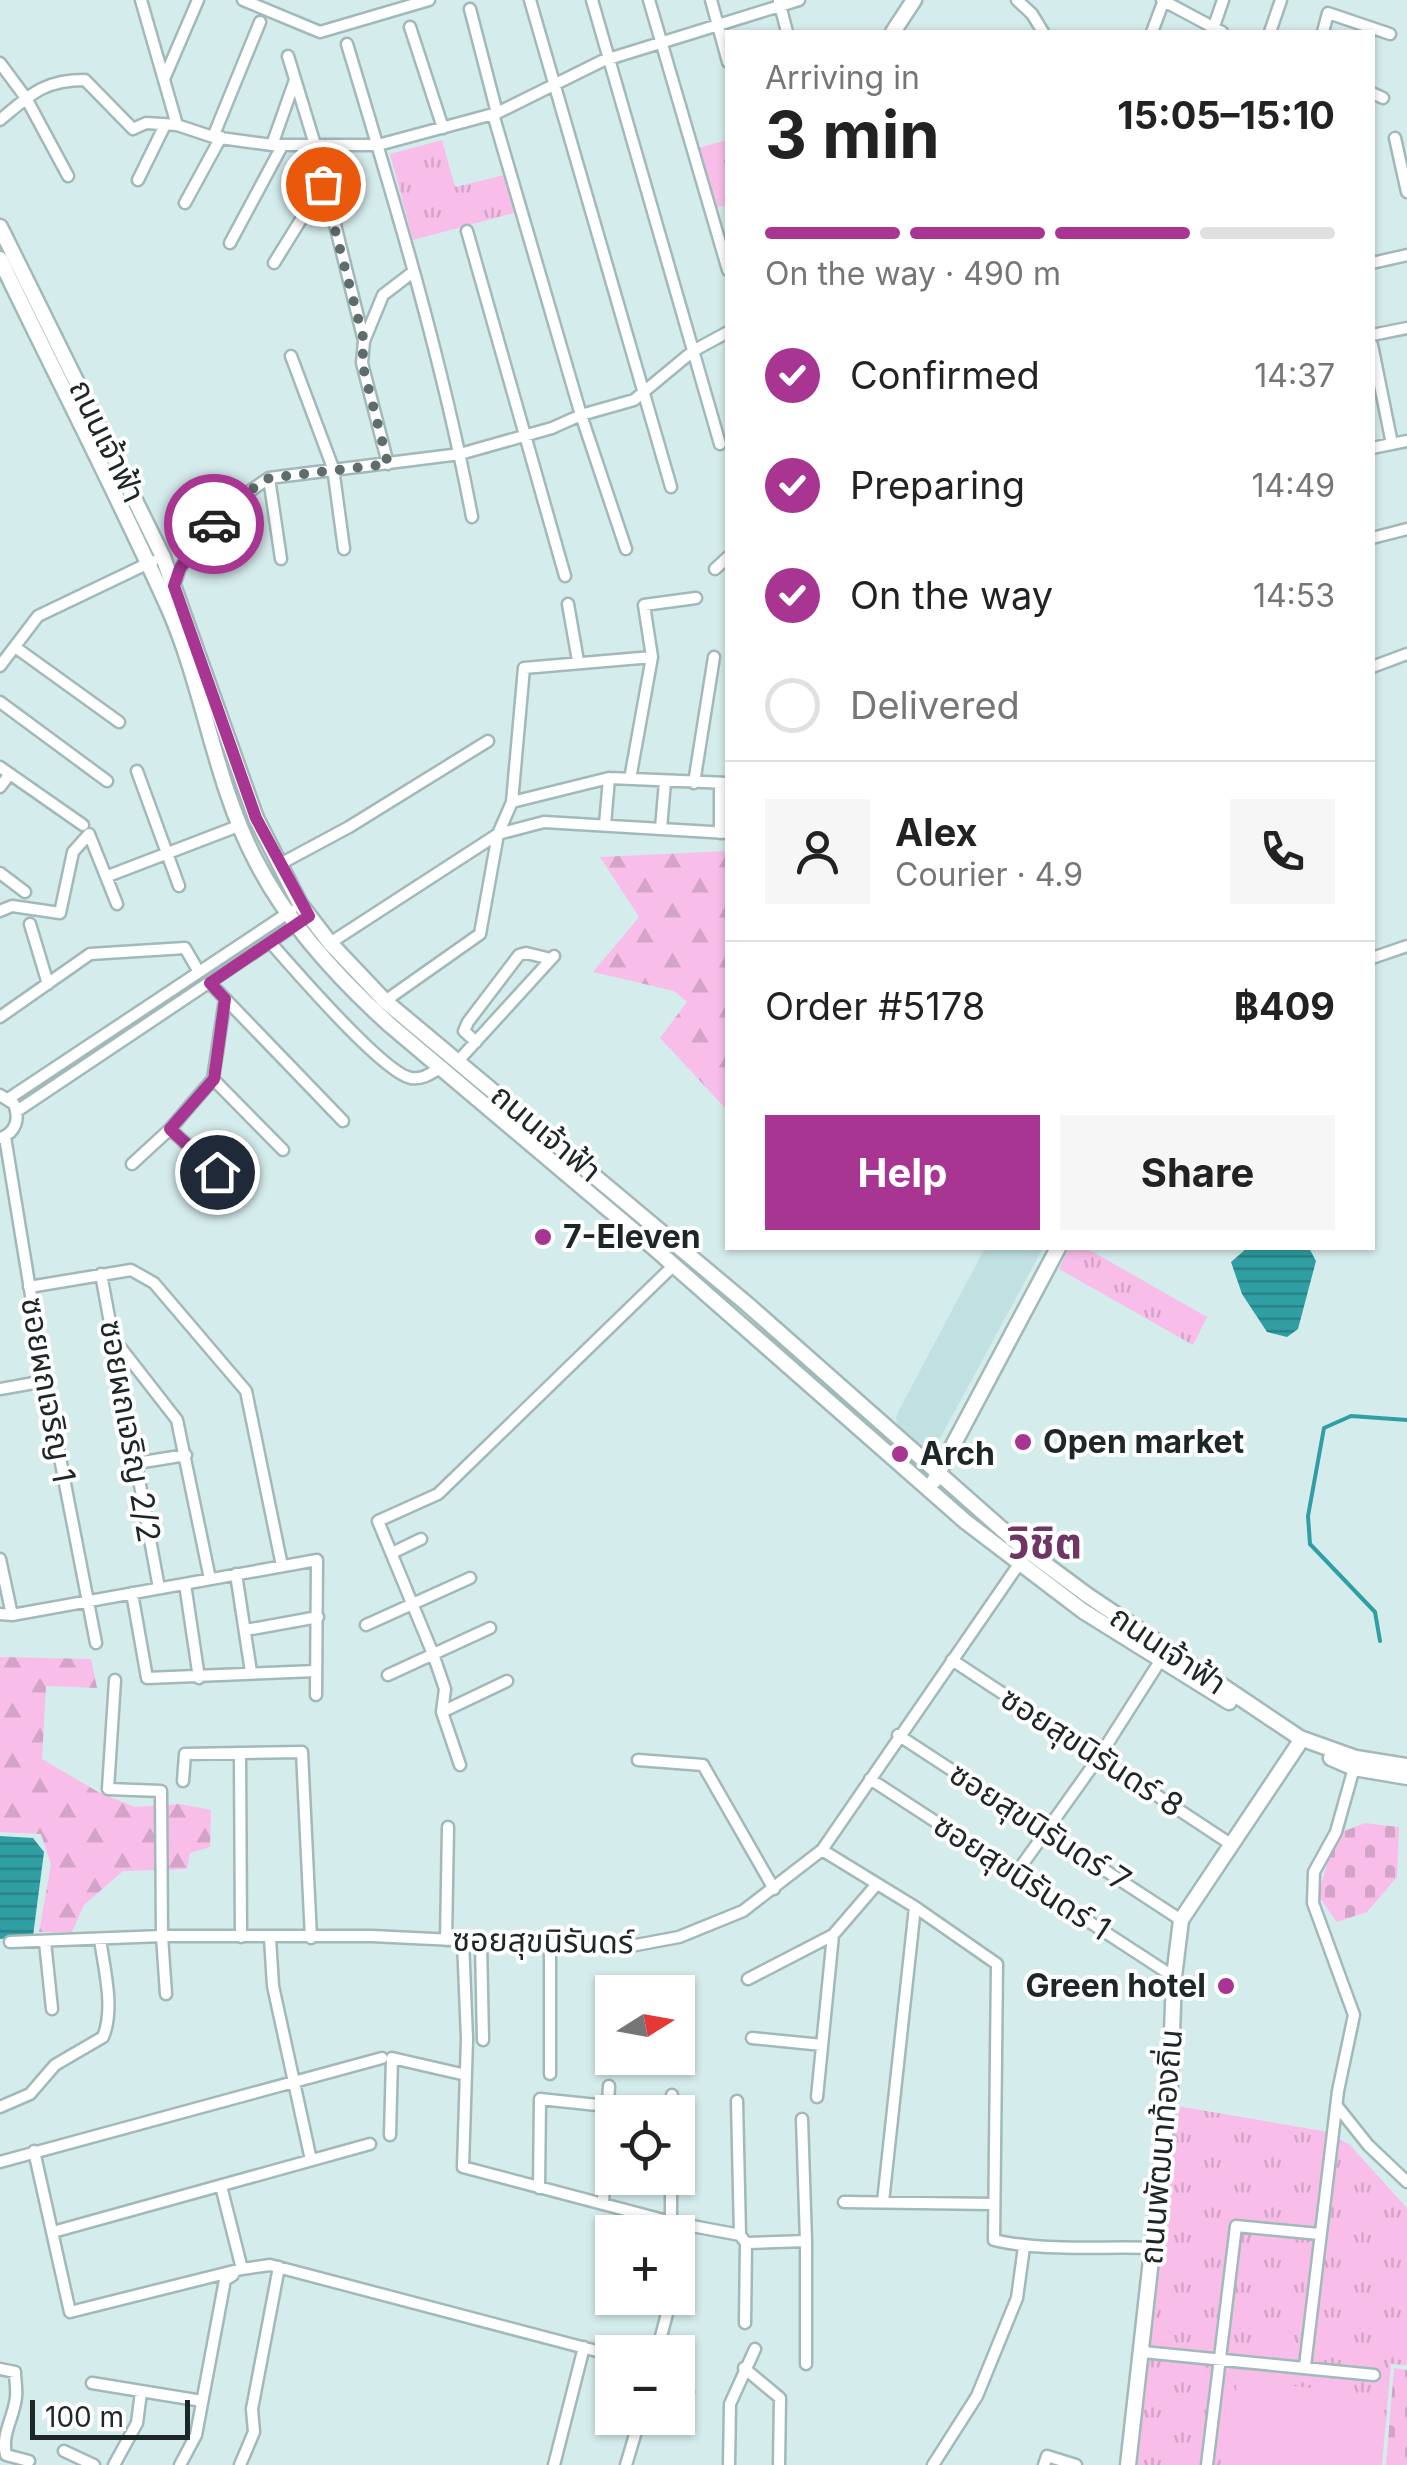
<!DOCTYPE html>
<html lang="en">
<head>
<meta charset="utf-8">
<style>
  :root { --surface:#fff; --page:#f6f6f6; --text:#222; --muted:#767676; --line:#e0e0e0; --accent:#a73591 }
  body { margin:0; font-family:Inter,"Noto Sans Thai",sans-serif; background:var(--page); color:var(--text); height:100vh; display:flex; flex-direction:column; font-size:38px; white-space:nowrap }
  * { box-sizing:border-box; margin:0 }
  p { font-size:32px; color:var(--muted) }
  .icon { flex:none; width:55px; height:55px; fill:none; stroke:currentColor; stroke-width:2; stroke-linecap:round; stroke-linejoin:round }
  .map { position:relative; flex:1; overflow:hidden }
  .sheet { position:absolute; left:725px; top:30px; width:650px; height:1220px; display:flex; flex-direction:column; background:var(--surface); border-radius:0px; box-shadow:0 2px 8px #0004 }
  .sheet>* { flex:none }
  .needle { width:65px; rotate:79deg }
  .tools { position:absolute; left:595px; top:1975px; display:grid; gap:20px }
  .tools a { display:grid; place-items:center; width:100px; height:100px; border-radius:0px; background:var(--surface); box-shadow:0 2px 8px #0004; font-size:50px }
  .scale { position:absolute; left:30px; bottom:25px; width:160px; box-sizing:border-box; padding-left:10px; border:5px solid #1e2727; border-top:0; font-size:28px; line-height:35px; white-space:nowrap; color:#1e2727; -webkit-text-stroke:8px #fff; paint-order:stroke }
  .pin { position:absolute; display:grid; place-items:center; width:85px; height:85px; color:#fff; margin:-42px; border:5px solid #fff; border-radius:50%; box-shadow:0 2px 10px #0007 }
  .courier { position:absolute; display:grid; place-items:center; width:100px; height:100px; margin:-50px; border:8px solid #a73591; border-radius:50%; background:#fff; color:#222; box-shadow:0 2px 12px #0007 }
  .headline em { font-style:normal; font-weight:700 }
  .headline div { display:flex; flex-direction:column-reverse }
  .headline { display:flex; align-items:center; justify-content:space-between; height:170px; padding:0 40px }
  h1 { font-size:65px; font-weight:700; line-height:75px }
  .bar { display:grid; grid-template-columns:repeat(4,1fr); gap:15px 10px; align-content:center; height:120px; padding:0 40px }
  .bar i { height:12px; border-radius:8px; background:var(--line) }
  .bar .active { background:var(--accent) }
  .bar p { grid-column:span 4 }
  .line { display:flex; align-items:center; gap:25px; padding:0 40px; border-top:2px solid var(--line) }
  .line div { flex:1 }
  .round { display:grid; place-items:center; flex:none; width:105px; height:105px; border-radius:0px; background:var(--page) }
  ol { padding:0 40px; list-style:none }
  li { display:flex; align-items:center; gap:30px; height:110px }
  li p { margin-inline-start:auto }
  li .icon { padding:10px; border-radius:50%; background:var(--accent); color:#fff; stroke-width:4 }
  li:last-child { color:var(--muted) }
  li i { width:55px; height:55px; border:5px solid var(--line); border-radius:50% }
  .cta { display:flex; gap:20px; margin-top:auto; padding:20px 40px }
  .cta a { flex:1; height:115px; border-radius:0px; background:var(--accent); color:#fff; font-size:40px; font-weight:700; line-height:115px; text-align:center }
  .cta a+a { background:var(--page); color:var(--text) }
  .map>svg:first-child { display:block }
  .built { fill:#c0e0e1 }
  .grass { fill:url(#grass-tufts) }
  .forest { fill:url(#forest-firs) }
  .cemetery { fill:url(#cemetery-stones) }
  .pitch { fill:#f8bee9 }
  .water { fill:url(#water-rules) }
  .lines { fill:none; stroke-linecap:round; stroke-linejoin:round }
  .stream { stroke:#309fa4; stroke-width:4 }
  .street-casing { stroke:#a2b9b9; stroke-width:15 }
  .secondary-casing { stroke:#a2b9b9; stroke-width:19 }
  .street { stroke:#fff; stroke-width:10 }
  .secondary { stroke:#fff; stroke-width:14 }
  .done { stroke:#5e6c6c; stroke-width:10; stroke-dasharray:0 18 }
  .route { stroke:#a73591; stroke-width:12 }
  .poi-dot { fill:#a73591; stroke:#fff; stroke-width:4 }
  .labels { text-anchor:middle; stroke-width:8; stroke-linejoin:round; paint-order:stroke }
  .street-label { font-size:32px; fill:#1e2727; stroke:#fff }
  .poi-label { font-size:32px; font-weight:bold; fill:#1e2727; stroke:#fff; text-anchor:start }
  .district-label { font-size:42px; font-weight:bold; fill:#6f3663; stroke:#fff }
</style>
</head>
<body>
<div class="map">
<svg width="1407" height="2465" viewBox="0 0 1407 2465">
  <defs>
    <pattern id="grass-tufts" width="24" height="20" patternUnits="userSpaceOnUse" patternTransform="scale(2.5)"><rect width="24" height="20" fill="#f8bee9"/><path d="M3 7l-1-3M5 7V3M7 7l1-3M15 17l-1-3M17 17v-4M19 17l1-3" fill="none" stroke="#d4a3c8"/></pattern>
    <pattern id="forest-firs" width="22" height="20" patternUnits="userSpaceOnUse" patternTransform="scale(2.5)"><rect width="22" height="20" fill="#f8bee9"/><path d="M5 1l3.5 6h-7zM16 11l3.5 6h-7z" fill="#d4a3c8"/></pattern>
    <pattern id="cemetery-stones" width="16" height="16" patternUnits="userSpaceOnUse" patternTransform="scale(2.5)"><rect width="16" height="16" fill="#f8bee9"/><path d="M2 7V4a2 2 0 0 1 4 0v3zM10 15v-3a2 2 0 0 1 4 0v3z" fill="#d4a3c8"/></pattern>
    <pattern id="water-rules" width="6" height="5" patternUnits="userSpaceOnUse" patternTransform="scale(2.5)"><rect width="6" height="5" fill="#309fa4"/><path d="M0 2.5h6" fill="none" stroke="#288286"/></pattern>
  </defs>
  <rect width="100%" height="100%" fill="#d5eced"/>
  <path class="built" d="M985,1248H1043L932,1453L898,1430L896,1416Z"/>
  <path class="grass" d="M442,140L455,187L504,175L514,213L413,240L390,154Z
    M727,140V205L714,208L698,148Z
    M1069,1248H1086L1207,1317L1193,1345L1059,1269Z
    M1177,2106L1323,2131L1349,2144L1407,2208V2365L1391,2364L1382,2465H1137Z"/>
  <path class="forest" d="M727,851H728L727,1110L660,1038L687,1002L674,991L593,972L639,917L600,857Z
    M0,1657L91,1659L97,1688L46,1686L42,1759L100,1793L135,1807L180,1804L211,1810L210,1847L190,1853L187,1869L123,1871L84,1905L72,1932H39L51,1864L41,1834L0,1832Z"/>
  <path class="cemetery" d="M1365,1823L1399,1827L1397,1877L1367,1912L1337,1922L1318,1896L1330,1853L1342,1832Z
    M1394,2368L1407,2370V2465H1386Z"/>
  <path class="pitch" d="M1237,2380L1384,2396L1377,2465H1229Z"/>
  <path class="water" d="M1247,1248H1309L1316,1261L1298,1329L1287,1337L1267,1332L1242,1294L1231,1262Z
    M0,1836L33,1838L44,1852L33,1936L0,1939Z"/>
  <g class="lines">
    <path class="stream" d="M1380,1641L1375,1612L1310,1544L1308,1516L1324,1428L1351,1416L1407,1420"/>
    <defs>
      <path id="street" d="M141,0L177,125
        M243,0L320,32L429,0
        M530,0L671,487
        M592,0L720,444
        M649,0L728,270
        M711,0L728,62
        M1017,0L1032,14L1043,32
        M1162,0L1222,32
        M779,1L787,32
        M470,9L497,113
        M410,27L443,128
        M1152,32L1164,0
        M1212,32L1223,0
        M1270,32L1281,0
        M1323,32L1328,13L1390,34
        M347,44C394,200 442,357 472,517
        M288,56L316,148L364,341L362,363L388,464
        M0,63L26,98L68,176
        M164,79L198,0
        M1372,93L1383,98
        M493,114L581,415L626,549
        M0,120C30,95 43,80 85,80L133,129L146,123L177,125L213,137L272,145H378L497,113L602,61L799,0
        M213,137L260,22
        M1395,138L1407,192
        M272,145L295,80
        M138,180L165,125
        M185,203L221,137
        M467,231L565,576
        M230,243L282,146
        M274,263L323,184
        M1372,263L1407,255
        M1372,335L1407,328
        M364,341L383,295L413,272
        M1372,345L1392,444
        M291,356L333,468L344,549
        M1372,448L1407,441
        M269,478L281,559
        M1372,538L1407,529
        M715,569L728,557
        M174,586L180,568L229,505L269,478L460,454L552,428L581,415L634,400L693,351L728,332
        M568,604L578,661
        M15,647L119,722
        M0,666L38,616L153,561
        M1372,667L1407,654
        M0,702L107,781
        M0,767L83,825
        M137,771L179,886
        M630,779L652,657L644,605L696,598
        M694,783L714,657
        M0,787L9,775
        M512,802L609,778L728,783
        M605,825L609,778
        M661,828L665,782
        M720,833V784
        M280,864L349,827L488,741
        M0,873L25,892
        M108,876L241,825
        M0,911L12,906L60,913L73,852L89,834L117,904
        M30,924L48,984
        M270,942C293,968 383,1073 411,1078C422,1080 432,1073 440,1068
        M330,943L498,834L544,822L728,833
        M1372,958L1407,946
        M210,983L343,1121
        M385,1001L480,934L498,834L512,802L524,668L652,657
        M0,1017L90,954L185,948L199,972
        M476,1042L464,1031L468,1022L519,955L526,953L551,959
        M459,1060L554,956
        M213,1079L283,1150
        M0,1095L14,1104C20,1119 16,1132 1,1138
        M8,1099L291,911
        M17,1111L298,923
        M170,1129L217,1172
        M5,1137L45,1381L96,1643
        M132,1164L170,1129L213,1079L225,999
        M101,1274L159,1588
        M29,1287L131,1270L154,1283L246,1391L282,1566
        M117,1343L177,1420L210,1579
        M0,1389L45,1381
        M137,1463L186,1455
        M392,1553L421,1539
        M0,1559L12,1615
        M236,1574L251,1672
        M185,1584L199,1678
        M132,1593L147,1678L316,1671
        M0,1614L12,1615L317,1560L316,1695
        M366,1625L470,1578
        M246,1630L318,1617
        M952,1660L1232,1845
        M388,1675L490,1628
        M115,1680L108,1789L161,1791L162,1936L166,1994
        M442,1712L507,1681
        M898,1735L1181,1920
        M240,1753L241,1937
        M638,1760L703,1765L774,1889
        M460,1765L442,1712L445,1689L433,1654L378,1521L438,1494L674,1265
        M870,1779L1174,1977
        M183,1781L185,1754L302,1752L311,1938
        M822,1850L915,1907L997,1964L994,2240C1043,2252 1101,2246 1152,2248
        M1017,1872L1099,1757L1160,1661
        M270,1938L273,1986L311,2160
        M446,1940L448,1827
        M463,1941L467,2039L463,2167L671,2222L740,2235
        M10,1942L162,1936H372L620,1948L679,1937L743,1911L822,1850L1019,1564
        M45,1942L52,2009
        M481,1943L483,2040
        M550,1945V2074
        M748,1979L833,1935L877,1884
        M752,2038L822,2045
        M817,2097L833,1935
        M737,2101L740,2235L746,2243L745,2323
        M1337,2106L1368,2145L1407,2182
        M0,2107L30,2094L55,2065L103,2037C115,2008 104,1969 100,1939
        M672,2112V2095
        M802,2119L806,2241V2364
        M390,2135L392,2058L466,2075
        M34,2151L70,2312L242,2269L270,2265L612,2355
        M0,2162L382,2058
        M221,2186L242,2269
        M539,2188L540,2099L607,2106
        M844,2202L993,2204
        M883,2202L915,1907
        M603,2203L609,2086
        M671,2222V2178
        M53,2232L370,2144
        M746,2243L806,2241
        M680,2287V2224
        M657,2352L670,2302
        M1143,2352L1374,2375
        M1305,2366L1338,2091L1354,2015L1313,1903L1314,1872L1336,1832L1354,1768
        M744,2368L780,2398L779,2465
        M0,2369L15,2372C15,2380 17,2389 16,2397C14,2418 1,2433 6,2455L29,2461
        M92,2383L202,2401
        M678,2388L688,2392
        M64,2451L94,2465
        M114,2465L137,2423L141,2392
        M180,2465L196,2435L225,2280L233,2275
        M240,2465L254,2432L252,2409L279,2267
        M554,2465L584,2347
        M626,2465L640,2418
        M729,2465L730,2404L755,2349
        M933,2465L977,2396L1017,2298L1024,2247
        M1044,2465L1047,2456L1076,2465
        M1207,2465L1236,2226L1319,2234"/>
      <path id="secondary" d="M893,32L914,0
        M0,227L163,557L256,818L300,904L330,943L385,1001L747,1304L1021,1546L1087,1595L1300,1738L1356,1758L1407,1766
        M0,259C56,376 116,491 169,609C204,689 215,784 256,861C288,924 338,978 390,1025L653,1247L966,1522L1083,1611L1229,1702
        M934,1481L1058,1248
        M1331,1758L1354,1768L1407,1777
        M1128,2465L1170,2090L1174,1977L1181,1920L1298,1745"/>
    </defs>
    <use href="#street" class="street-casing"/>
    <use href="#secondary" class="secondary-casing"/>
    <use href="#street" class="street"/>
    <use href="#secondary" class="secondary"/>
  </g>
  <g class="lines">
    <path class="done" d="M214,524L229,504L269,478L388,464L362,363L364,341L323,184"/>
    <path class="route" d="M214,524L180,568L174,586L256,818L309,916L210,983L225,999L214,1079L170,1129L217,1172"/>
  </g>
  <g class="poi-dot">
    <circle cx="543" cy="1237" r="10"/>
    <circle cx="1023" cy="1442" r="10"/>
    <circle cx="900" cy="1454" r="10"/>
    <circle cx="1226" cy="1986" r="10"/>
  </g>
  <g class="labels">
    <g class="street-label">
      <text transform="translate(107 441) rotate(64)" y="11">ถนนเจ้าฟ้า</text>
      <text transform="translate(546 1133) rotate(40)" y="11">ถนนเจ้าฟ้า</text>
      <text transform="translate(48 1390) rotate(80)" y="11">ซอยผถเจริญ 1</text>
      <text transform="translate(130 1431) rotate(80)" y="11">ซอยผถเจริญ 2/2</text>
      <text transform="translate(1168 1650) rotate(34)" y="11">ถนนเจ้าฟ้า</text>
      <text transform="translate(1092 1752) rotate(33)" y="11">ซอยสุขนิรันดร์ 8</text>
      <text transform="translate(1040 1827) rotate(33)" y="11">ซอยสุขนิรันดร์ 7</text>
      <text transform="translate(1022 1877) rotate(33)" y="11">ซอยสุขนิรันดร์ 1</text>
      <text transform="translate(543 1941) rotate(1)" y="11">ซอยสุขนิรันดร์</text>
      <text transform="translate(1161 2147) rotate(-85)" y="11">ถนนพัฒนาท้องถิ่น</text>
    </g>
    <g class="poi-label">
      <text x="563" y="1248">7-Eleven</text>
      <text x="1043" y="1453">Open market</text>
      <text x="920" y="1465">Arch</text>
      <text x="1206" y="1997" text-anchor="end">Green hotel</text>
    </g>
    <g class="district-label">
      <text x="1045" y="1558">วิชิต</text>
    </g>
  </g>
</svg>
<div class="tools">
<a><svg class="needle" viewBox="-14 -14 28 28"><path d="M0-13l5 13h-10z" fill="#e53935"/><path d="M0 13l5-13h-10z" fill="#767676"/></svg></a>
<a><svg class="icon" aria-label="locate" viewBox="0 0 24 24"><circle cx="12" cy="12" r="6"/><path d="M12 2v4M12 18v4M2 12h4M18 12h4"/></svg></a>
<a>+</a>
<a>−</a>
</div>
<div class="scale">100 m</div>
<div class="pin" style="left:323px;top:184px;background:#ea580c"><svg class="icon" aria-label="bag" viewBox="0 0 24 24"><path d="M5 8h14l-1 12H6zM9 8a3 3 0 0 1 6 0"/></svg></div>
<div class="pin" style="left:217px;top:1172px;background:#1f2937"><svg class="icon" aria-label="home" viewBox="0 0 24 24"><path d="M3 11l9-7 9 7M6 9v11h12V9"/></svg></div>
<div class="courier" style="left:214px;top:524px"><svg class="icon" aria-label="car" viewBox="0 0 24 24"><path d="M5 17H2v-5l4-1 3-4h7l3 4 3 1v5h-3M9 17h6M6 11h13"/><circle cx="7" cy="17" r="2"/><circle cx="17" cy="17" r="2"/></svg></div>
<section class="sheet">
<div class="headline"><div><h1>3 min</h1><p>Arriving in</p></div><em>15:05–15:10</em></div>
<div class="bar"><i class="active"></i><i class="active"></i><i class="active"></i><i></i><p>On the way · 490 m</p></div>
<ol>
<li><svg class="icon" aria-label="check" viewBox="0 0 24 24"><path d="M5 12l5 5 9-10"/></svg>Confirmed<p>14:37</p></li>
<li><svg class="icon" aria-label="check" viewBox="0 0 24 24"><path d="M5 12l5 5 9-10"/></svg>Preparing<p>14:49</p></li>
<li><svg class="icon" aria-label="check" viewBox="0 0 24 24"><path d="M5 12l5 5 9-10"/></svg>On the way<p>14:53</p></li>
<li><i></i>Delivered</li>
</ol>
<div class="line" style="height:180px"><a class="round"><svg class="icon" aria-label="person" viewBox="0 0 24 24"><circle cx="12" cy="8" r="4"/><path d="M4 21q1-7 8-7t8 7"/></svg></a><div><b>Alex</b><p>Courier · 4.9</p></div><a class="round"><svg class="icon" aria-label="phone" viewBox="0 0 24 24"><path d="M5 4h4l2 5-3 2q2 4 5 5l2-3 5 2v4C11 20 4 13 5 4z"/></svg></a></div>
<div class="line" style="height:130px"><div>Order #5178</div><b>฿409</b></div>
<div class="cta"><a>Help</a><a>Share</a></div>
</section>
</div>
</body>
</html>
